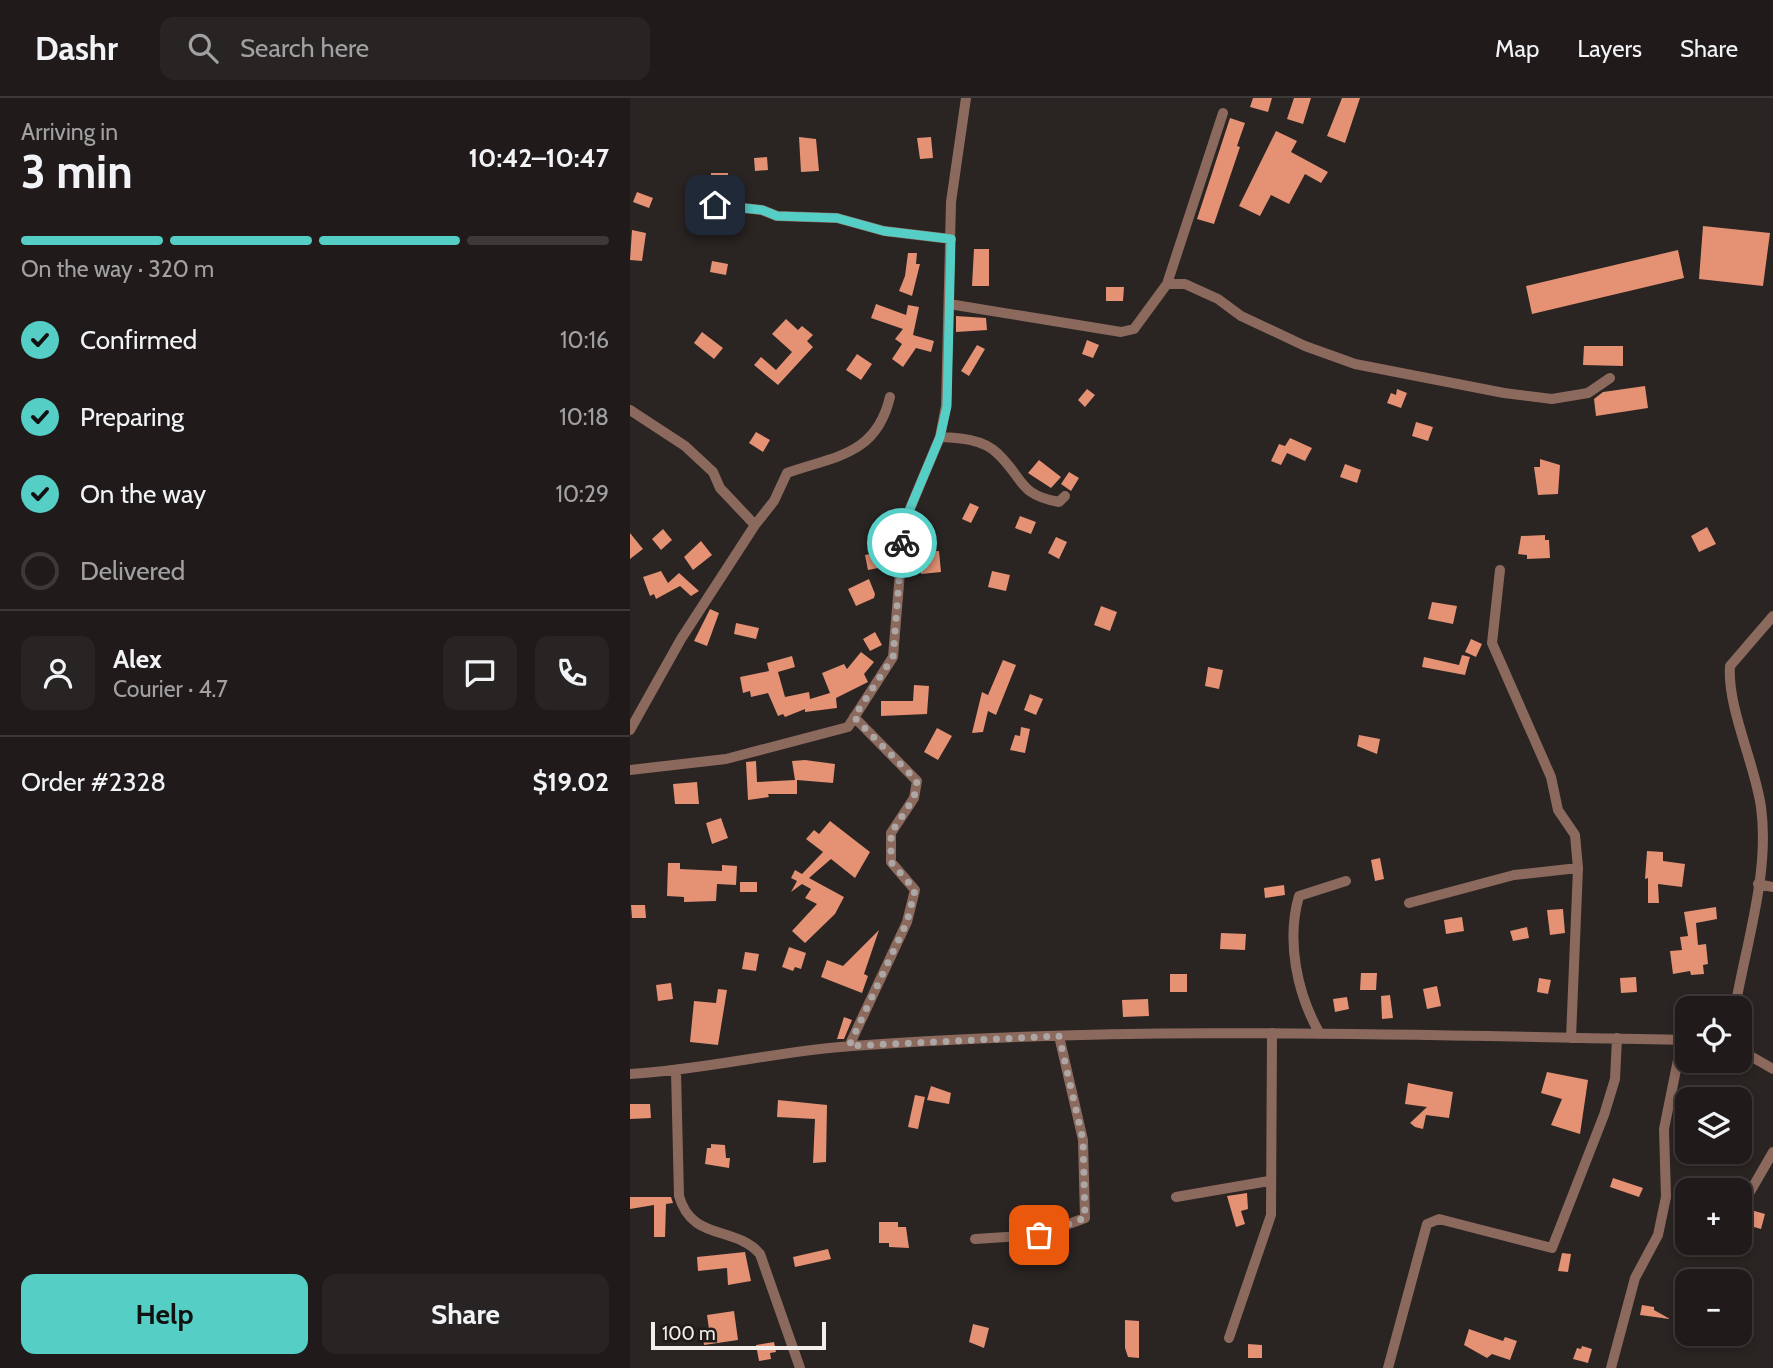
<!DOCTYPE html>
<html lang="en">
<head>
<meta charset="utf-8">
<style>
  :root { --surface:#201b1a; --page:#282423; --text:#f1f3f6; --muted:#a2a1a2; --line:#3d3939; --accent:#55cec6 }
  body { margin:0; font-family:Cabin,sans-serif; background:var(--page); color:var(--text); height:100vh; display:flex; flex-direction:column; font-size:26px; white-space:nowrap }
  * { box-sizing:border-box; margin:0 }
  p { font-size:23px; color:var(--muted) }
  .icon { flex:none; width:38px; height:38px; fill:none; stroke:currentColor; stroke-width:2; stroke-linecap:round; stroke-linejoin:round }
  .map { position:relative; flex:1; overflow:hidden }
  .drawer { display:flex; flex-direction:column; background:var(--surface); width:630px }
  .drawer>* { flex:none }
  .tools { position:absolute; left:1045px; top:898px; display:grid; gap:14px }
  .tools a { display:grid; place-items:center; width:77px; height:77px; border-radius:14px; background:var(--surface); box-shadow:0 4px 10px #0003,0 0 0 2px var(--line); font-size:35px }
  .scale { position:absolute; left:21px; bottom:18px; width:175px; box-sizing:border-box; padding-left:7px; border:4px solid #f2eeec; border-top:0; font-size:19px; line-height:24px; white-space:nowrap; color:#f2eeec; -webkit-text-stroke:5px #201a18; paint-order:stroke }
  .pin { position:absolute; display:grid; place-items:center; width:60px; height:60px; color:#fff; margin:-30px; border-radius:14px; box-shadow:0 4px 10px #0006 }
  .courier { position:absolute; display:grid; place-items:center; width:70px; height:70px; margin:-35px; border:5px solid #55cec6; border-radius:50%; background:#fff; color:#222; box-shadow:0 2px 9px #0007 }
  .overview em { font-style:normal; font-weight:700 }
  .overview div { display:flex; flex-direction:column-reverse }
  .overview { display:flex; align-items:center; justify-content:space-between; height:119px; padding:0 21px }
  h1 { font-size:46px; font-weight:700; line-height:52px }
  .bar { display:grid; grid-template-columns:repeat(4,1fr); gap:10px 7px; align-content:center; height:84px; padding:0 21px }
  .bar i { height:9px; border-radius:5px; background:var(--line) }
  .bar .active { background:var(--accent) }
  .bar p { grid-column:span 4 }
  .line { display:flex; align-items:center; gap:18px; padding:0 21px; border-top:2px solid var(--line) }
  .line div { flex:1 }
  .round { display:grid; place-items:center; flex:none; width:74px; height:74px; border-radius:14px; background:var(--page) }
  ol { padding:0 21px; list-style:none }
  li { display:flex; align-items:center; gap:21px; height:77px }
  li p { margin-inline-start:auto }
  li .icon { padding:7px; border-radius:50%; background:var(--accent); color:#111; stroke-width:4 }
  li:last-child { color:var(--muted) }
  li i { width:38px; height:38px; border:4px solid var(--line); border-radius:50% }
  .button { display:flex; gap:14px; margin-top:auto; padding:14px 21px }
  .button a { flex:1; height:80px; border-radius:14px; background:var(--accent); color:#111; font-size:28px; font-weight:700; line-height:80px; text-align:center }
  .button a+a { background:var(--page); color:var(--text) }
  header { display:flex; align-items:center; gap:42px; box-sizing:border-box; height:98px; padding:0 35px; background:var(--surface); border-bottom:2px solid var(--line) }
  header strong { font-size:33px }
  nav { display:flex; gap:38px; margin-inline-start:auto; font-size:24px }
  .search { width:490px; height:63px; background:var(--page); display:flex; align-items:center; gap:18px; box-sizing:border-box; padding:0 24px; border-radius:14px; color:var(--muted); font-size:26px }
  main { display:flex; flex:1; min-height:0 }
  .map>svg:first-child { display:block }
  .building { fill:#e49174 }
  .lines { fill:none; stroke-linecap:round; stroke-linejoin:round }
  .street { stroke:#8c695d; stroke-width:10 }
  .done { stroke:#aca7a5; stroke-width:7; stroke-dasharray:0 12.6 }
  .route { stroke:#55cec6; stroke-width:9 }
</style>
</head>
<body>
<header>
<strong>Dashr</strong>
<div class="search"><svg class="icon" aria-label="search" viewBox="0 0 24 24"><circle cx="10" cy="10" r="6"/><path d="M15 15l6 6"/></svg>Search here</div>
<nav><a>Map</a><a>Layers</a><a>Share</a></nav>
</header>
<main>
<section class="drawer">
<div class="overview"><div><h1>3 min</h1><p>Arriving in</p></div><em>10:42–10:47</em></div>
<div class="bar"><i class="active"></i><i class="active"></i><i class="active"></i><i></i><p>On the way · 320 m</p></div>
<ol>
<li><svg class="icon" aria-label="check" viewBox="0 0 24 24"><path d="M5 12l5 5 9-10"/></svg>Confirmed<p>10:16</p></li>
<li><svg class="icon" aria-label="check" viewBox="0 0 24 24"><path d="M5 12l5 5 9-10"/></svg>Preparing<p>10:18</p></li>
<li><svg class="icon" aria-label="check" viewBox="0 0 24 24"><path d="M5 12l5 5 9-10"/></svg>On the way<p>10:29</p></li>
<li><i></i>Delivered</li>
</ol>
<div class="line" style="height:126px"><a class="round"><svg class="icon" aria-label="person" viewBox="0 0 24 24"><circle cx="12" cy="8" r="4"/><path d="M4 21q1-7 8-7t8 7"/></svg></a><div><b>Alex</b><p>Courier · 4.7</p></div><a class="round"><svg class="icon" aria-label="chat" viewBox="0 0 24 24"><path d="M4 5h16v11H9l-5 4z"/></svg></a><a class="round"><svg class="icon" aria-label="phone" viewBox="0 0 24 24"><path d="M5 4h4l2 5-3 2q2 4 5 5l2-3 5 2v4C11 20 4 13 5 4z"/></svg></a></div>
<div class="line" style="height:91px"><div>Order #2328</div><b>$19.02</b></div>
<div class="button"><a>Help</a><a>Share</a></div>
</section>
<div class="map">
<svg width="1143" height="1270" viewBox="0 0 1143 1270">
  <rect width="100%" height="100%" fill="#2a2422"/>
  <path class="building" d="M623,0H642L638,14L620,9Z
    M664,0H681L673,26L657,21Z
    M712,0H730L715,45L697,38Z
    M600,20L615,25L607,48L610,49L584,126L567,121Z
    M646,33L667,43L661,54L698,74L691,85L675,76L659,106L641,97L630,118L609,108Z
    M169,39L186,41L189,73L171,74Z
    M301,39L303,60L290,61L287,40Z
    M137,59L138,72L125,73L124,60Z
    M81,75H98V84L81,85Z
    M7,94L23,100L19,110L3,104Z
    M85,115L104,119L99,135L80,129Z
    M1073,128L1140,135L1133,188L1069,181Z
    M2,132L16,135L12,163L0,162Z
    M344,151H359V188H342Z
    M1048,152L1054,180L902,216L896,188Z
    M278,155H287L286,166H290L282,198L269,193L275,178Z
    M82,163L98,166L96,177L80,174Z
    M476,189H494L493,203H476Z
    M246,206L276,217L278,207L289,209L283,237L304,243L301,254L286,250L273,269L262,261L272,246L265,241L273,231L241,220Z
    M326,218L356,220L357,232L326,234Z
    M156,221L168,232L172,228L183,237L177,243L183,249L148,287L124,267L131,259L146,272L162,254L142,236Z
    M72,234L93,250L84,261L64,245Z
    M457,242L469,247L463,260L452,256Z
    M347,247L355,251L339,278L331,273Z
    M954,248H993V268L953,267Z
    M227,256L242,266L231,282L216,272Z
    M1015,288L1018,310L966,318L964,301L973,294Z
    M457,291L465,297L455,309L448,302Z
    M767,291L777,295L771,310L757,305L761,295L766,297Z
    M786,324L803,329L798,343L782,338Z
    M126,334L140,342L133,354L119,345Z
    M660,340L682,350L675,363L657,355L651,367L641,363L649,346L655,348Z
    M910,361L930,367L928,396L908,397L904,369H910Z
    M409,362L431,379L421,390L398,375Z
    M715,366L731,372L727,385L710,379Z
    M439,374L449,380L441,393L431,386Z
    M340,405L349,409L341,425L332,421Z
    M390,418L406,424L401,436L385,430Z
    M1077,429L1086,446L1069,454L1061,438Z
    M33,431L42,442L31,452L22,441Z
    M0,435L13,451L0,461Z
    M915,437V442H919L920,460L897,461V457L888,456L891,438Z
    M426,439L437,444L429,461L418,455Z
    M71,443L82,457L63,472L54,459Z
    M309,453L311,474L291,476L289,454Z
    M246,455L248,470L238,472L235,457Z
    M31,473L38,485L49,475L69,493L61,498L50,488L26,501L24,496L20,498L13,479Z
    M362,473L380,477L376,493L358,489Z
    M239,481L245,496L244,500L226,508L218,491Z
    M802,504L827,508L823,526L798,521Z
    M471,508L487,514L480,533L464,527Z
    M80,511L89,515L77,548L64,543Z
    M106,525L129,530L126,541L104,536Z
    M245,534L252,547L240,553L233,541Z
    M841,541L852,546L846,559L835,554Z
    M231,554L244,564L234,576L238,584L206,600L207,610L175,614V611L155,619L153,616L148,618L138,595L121,599L120,593L113,595L110,579L139,573L137,565L162,558L165,569L148,574L155,599L179,594L180,601L200,595L192,575L214,566L217,571Z
    M832,557L840,559L835,577L792,569L794,559L829,567Z
    M373,562L386,567L366,617L358,613L353,634L342,635L352,594L358,597Z
    M578,569L593,572L589,591L575,588Z
    M284,587L299,588L297,616L251,618V603H283Z
    M400,596L413,601L406,617L394,612Z
    M391,629L400,631L395,655L380,652L385,637L390,638Z
    M307,630L322,638L308,662L294,654Z
    M729,637L750,641L747,656L727,648Z
    M175,662L205,666L203,685L167,682V696H138L139,699L118,702L116,664L126,663L127,684L165,682L162,663Z
    M67,684L69,706H45L43,686Z
    M91,720L98,740L82,746L76,725Z
    M200,723L240,754L225,780L201,761L179,780L214,799L205,816L175,845L162,833L187,806L175,800L181,791L172,786L161,794L167,783L161,780L165,772L172,776L193,754L176,741L184,732L189,736Z
    M1017,753L1033,754V763L1055,766L1052,789L1028,786L1029,805H1018V780L1015,781Z
    M750,760L754,781L745,783L741,762Z
    M38,765H50V771L92,773V767L107,768L106,787L87,786L86,803L54,804V799L37,798Z
    M110,784H127V794H110Z
    M654,787L655,797L635,800L634,790Z
    M1,807H15L16,820H2Z
    M1086,809L1087,821L1066,825L1068,847L1076,846L1078,866L1073,867L1074,876L1061,877L1060,873L1043,876L1040,853L1052,852L1050,839L1058,838L1054,814Z
    M933,811L935,835L920,837L917,812Z
    M832,819L834,833L816,836L814,822Z
    M897,829L899,840L883,843L880,833Z
    M249,832L234,876L238,878L232,895L191,879L197,862L213,868Z
    M591,835L616,836L615,852L590,851Z
    M159,849L176,855L171,871L165,869L163,873L152,869Z
    M115,854L129,856L126,873L112,871Z
    M731,875H747L746,892H730Z
    M540,876H557V894H540Z
    M1006,879L1007,894L991,895L990,880Z
    M909,880L921,882L918,896L907,894Z
    M41,885L43,901L28,903L26,887Z
    M807,888L811,908L797,911L793,891Z
    M88,891L97,892L88,947L60,944L64,903L86,905Z
    M760,897L763,920L752,921L751,898Z
    M717,899L719,911L705,914L703,901Z
    M518,901L519,918L493,919L492,902Z
    M214,919L222,922L214,941H207Z
    M917,974L958,982L950,1036L921,1027L932,1001L911,995Z
    M778,985L823,994L819,1020L796,1017L793,1031L785,1029L780,1025L797,1009L775,1006Z
    M301,988L321,995L319,1006L297,1002Z
    M285,997L295,999L288,1031L278,1029Z
    M148,1002L197,1007L196,1064L183,1065L185,1021L147,1019Z
    M0,1006H20L21,1020L0,1021Z
    M81,1046L95,1047L96,1060H100L99,1070L75,1066L77,1050H81Z
    M983,1080L1013,1090L1009,1099L980,1089Z
    M617,1095L618,1111L611,1113L615,1126L606,1129L597,1098Z
    M0,1099H41L43,1105L36,1106L35,1139H24V1107L0,1111Z
    M1121,1112L1135,1116L1131,1131L1117,1127Z
    M249,1124H268V1129H276L279,1150L259,1149V1145H249Z
    M198,1151L201,1161L165,1169L163,1159Z
    M115,1154L121,1183L98,1187L97,1170L68,1173L67,1159Z
    M932,1155L941,1156L938,1174L928,1173Z
    M1012,1207L1024,1209V1212L1040,1221L1010,1217Z
    M104,1213L108,1242L74,1247L72,1232L79,1231L77,1217Z
    M495,1222L509,1223V1260L498,1259L495,1250Z
    M343,1226L359,1230L354,1250L339,1244Z
    M839,1231L873,1243L875,1239L887,1243L880,1262L862,1256L857,1260L834,1247Z
    M144,1244L146,1254L140,1255L141,1261L129,1263L126,1247Z
    M618,1246L632,1247V1260H618Z
    M952,1248L962,1251L958,1265L943,1261L947,1250L951,1251Z"/>
  <g class="lines">
    <path class="street" d="M85,107L132,112L147,118L207,120L254,133L321,141
      M537,186L593,15
      M319,206L491,234L504,231L537,186H555L588,201L611,218L675,248L725,266L874,295L922,301L958,295L980,280
      M0,312L55,348L83,374L90,390L125,427L51,541L0,632
      M310,339C329,340 352,341 367,355C394,380 388,397 429,404L435,398
      M125,427L144,403L157,375C204,358 246,358 260,299
      M870,472L862,545L921,679L928,712L945,737L948,770L941,940
      M0,672L96,661L218,629L263,559L274,425L310,339L316,308L321,104L336,0
      M1128,786L1143,789
      M779,805L884,777L948,770
      M1105,910C1116,846 1140,774 1131,709C1125,666 1097,609 1100,568L1143,518
      M690,936C667,896 656,843 669,798L716,783
      M219,948L277,824L285,792L261,764V735L284,700L287,683L224,619
      M1110,952L1143,971
      M46,974L49,1098C62,1144 105,1127 130,1156L170,1270
      M0,976C75,972 147,953 222,948C499,927 779,937 1057,942
      M546,1099L639,1083
      M1113,1106L1143,1054
      M345,1141L409,1137L455,1120L453,1042L429,938
      M599,1240L641,1117L642,935
      M758,1270L797,1126L809,1121L922,1150L974,1017L985,981L987,940
      M981,1270L1005,1180L1028,1137L1036,1099L1034,1031L1052,942"/>
  </g>
  <g class="lines">
    <path class="done" d="M272,445L263,559L224,619L287,683L284,700L261,735V764L285,792L277,824L219,948L429,938L453,1042L455,1120L409,1137"/>
    <path class="route" d="M85,107L132,112L147,118L207,120L254,133L321,141L317,308L310,339L274,425L272,445"/>
  </g>
</svg>
<div class="tools">
<a><svg class="icon" aria-label="locate" viewBox="0 0 24 24"><circle cx="12" cy="12" r="6"/><path d="M12 2v4M12 18v4M2 12h4M18 12h4"/></svg></a>
<a><svg class="icon" aria-label="layers" viewBox="0 0 24 24"><path d="M12 4l9 5-9 5-9-5zM3 14l9 5 9-5"/></svg></a>
<a>+</a>
<a>−</a>
</div>
<div class="scale">100 m</div>
<div class="pin" style="left:409px;top:1137px;background:#ea580c"><svg class="icon" aria-label="bag" viewBox="0 0 24 24"><path d="M5 8h14l-1 12H6zM9 8a3 3 0 0 1 6 0"/></svg></div>
<div class="pin" style="left:85px;top:107px;background:#1f2937"><svg class="icon" aria-label="home" viewBox="0 0 24 24"><path d="M3 11l9-7 9 7M6 9v11h12V9"/></svg></div>
<div class="courier" style="left:272px;top:445px"><svg class="icon" aria-label="bike" viewBox="0 0 24 24"><circle cx="6" cy="16" r="4"/><circle cx="18" cy="16" r="4"/><path d="M6 16l4-8h5l3 8M10 8l3 8H6M13 5h3"/></svg></div>
</div>
</main>
</body>
</html>
